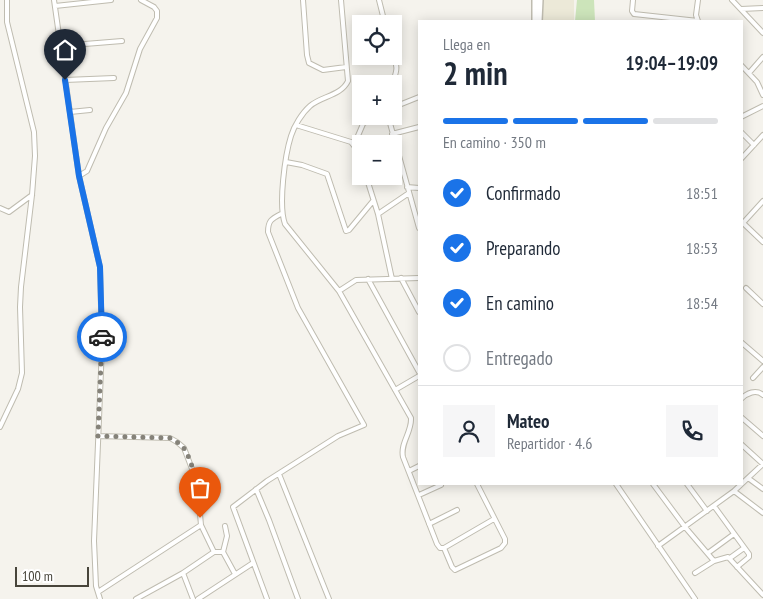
<!DOCTYPE html>
<html lang="es">
<head>
<meta charset="utf-8">
<style>
  :root { --surface:#fff; --page:#f6f6f7; --text:#1f2937; --muted:#747a83; --line:#e0e1e3; --accent:#1a73e8 }
  body { margin:0; font-family:"PT Sans Narrow",sans-serif; background:var(--page); color:var(--text); height:100vh; display:flex; flex-direction:column; font-size:19px; white-space:nowrap }
  * { box-sizing:border-box; margin:0 }
  p { font-size:16px; color:var(--muted) }
  .icon { flex:none; width:28px; height:28px; fill:none; stroke:currentColor; stroke-width:2; stroke-linecap:round; stroke-linejoin:round }
  .map { position:relative; flex:1; overflow:hidden }
  .panel { position:absolute; left:418px; top:20px; width:325px; height:465px; display:flex; flex-direction:column; background:var(--surface); border-radius:0px; box-shadow:0 2px 12px #0003 }
  .panel>* { flex:none }
  .tools { position:absolute; left:352px; top:15px; display:grid; gap:10px }
  .tools a { display:grid; place-items:center; width:50px; height:50px; border-radius:0px; background:var(--surface); box-shadow:0 2px 12px #0003; font-size:25px }
  .scale { position:absolute; left:15px; bottom:12px; width:74px; box-sizing:border-box; padding-left:5px; border:2px solid #48453b; border-top:0; font-size:14px; line-height:18px; white-space:nowrap; color:#48453b; -webkit-text-stroke:4px #fff; paint-order:stroke }
  .pin { position:absolute; display:grid; place-items:center; width:42px; height:42px; color:#fff; margin:-51px -21px; border-radius:50% 50% 50% 0; rotate:-45deg; box-shadow:0 0 5px #0007 }
  .pin .icon { rotate:45deg }
  .courier { position:absolute; display:grid; place-items:center; width:50px; height:50px; margin:-25px; border:4px solid #1a73e8; border-radius:50%; background:#fff; color:#222; box-shadow:0 1px 6px #0007 }
  .headline em { font-style:normal; font-weight:600 }
  .headline div { display:flex; flex-direction:column-reverse }
  .headline { display:flex; align-items:center; justify-content:space-between; height:85px; padding:0 25px }
  h1 { font-size:32px; font-weight:600; line-height:38px }
  .bar { display:grid; grid-template-columns:repeat(4,1fr); gap:8px 5px; align-content:center; height:60px; padding:0 25px }
  .bar i { height:6px; border-radius:4px; background:var(--line) }
  .bar .current { background:var(--accent) }
  .bar p { grid-column:span 4 }
  .line { display:flex; align-items:center; gap:12px; padding:0 25px; border-top:1px solid var(--line) }
  .line div { flex:1 }
  .round { display:grid; place-items:center; flex:none; width:52px; height:52px; border-radius:0px; background:var(--page) }
  ol { padding:0 25px; list-style:none }
  li { display:flex; align-items:center; gap:15px; height:55px }
  li p { margin-inline-start:auto }
  li .icon { padding:5px; border-radius:50%; background:var(--accent); color:#fff; stroke-width:4 }
  li:last-child { color:var(--muted) }
  li i { width:28px; height:28px; border:2px solid var(--line); border-radius:50% }
  .map>svg:first-child { display:block }
  .education { fill:#ece9d8 }
  .park { fill:#cce4ba }
  .lines { fill:none; stroke-linecap:round; stroke-linejoin:round }
  .minor-casing { stroke:#bfbcb0; stroke-width:6 }
  .tertiary-casing { stroke:#bfbcb0; stroke-width:8 }
  .minor { stroke:#fff; stroke-width:4 }
  .tertiary { stroke:#fff; stroke-width:5 }
  .done { stroke:#858279; stroke-width:5; stroke-dasharray:0 9 }
  .route { stroke:#1a73e8; stroke-width:6 }
</style>
</head>
<body>
<div class="map">
<svg width="763" height="599" viewBox="0 0 763 599">
  <rect width="100%" height="100%" fill="#f5f3ed"/>
  <path class="education" d="M541,0H574V21H543Z"/>
  <path class="park" d="M577,0H594L595,21H575Z"/>
  <g class="lines">
    <defs>
      <path id="minor" d="M54,0L79,176L100,267L102,346L94,541L96,586L100,599
        M303,0L307,55L309,63L323,70L346,67
        M341,0L348,81C341,96 321,96 310,106C302,113 294,126 291,136C285,155 278,205 285,224L339,291L411,418C412,432 400,443 403,457L437,544L440,548H444L452,567L455,570L501,548L505,543V539L477,484
        M379,0L385,24
        M633,0L632,11L634,14L698,21L696,15L698,0
        M732,0L763,33
        M55,6L111,0
        M741,9L763,8
        M60,46L122,41
        M741,65L757,82L763,95
        M749,73L763,57
        M65,80L114,78
        M392,84C396,74 399,66 393,56
        M394,107L419,97
        M70,112L90,110
        M388,116L419,228
        M741,117L763,106
        M296,125L351,142L358,151L361,162
        M741,132L754,145
        M392,134L419,127
        M354,145L363,124L373,116
        M741,159L763,135
        M286,162L302,165L327,174L346,231L349,230L373,201
        M79,176L87,171L106,128L126,93L140,49L157,18V11L154,7L141,0
        M366,176L378,214L392,279
        M407,187L419,188
        M0,208L9,212L32,195
        M378,214L409,193
        M741,221L763,242
        M743,223L763,201
        M401,278L419,312
        M368,279L419,372
        M746,288L763,304
        M339,291L356,280L419,278
        M741,342L763,361
        M753,378L763,367
        M395,390L419,376
        M741,399C747,393 756,389 763,395
        M741,417L763,436
        M0,427L18,389L22,373L20,307L21,287L32,195L35,156L34,132L7,22V0
        M98,436L170,438L177,442L184,448L197,482L201,525L214,552
        M741,444L763,464
        M409,471L419,466
        M279,474L329,599
        M748,478L763,489
        M616,484L695,599
        M653,484L685,527L714,561
        M687,484L707,511
        M256,489L269,520L298,599
        M734,491L763,513
        M419,495L441,485
        M714,506L749,554V557L737,567
        M429,524L457,510
        M225,526L227,536L223,552L235,574
        M658,546L734,491L763,464
        M444,548L494,519
        M708,553L734,534
        M730,558L744,548
        M183,573L214,552H223
        M695,573L714,561L728,557L763,595
        M98,592L201,525
        M136,599L183,573L193,599
        M198,599L253,563
        M267,599L233,507L267,481L338,436L364,425L298,308L268,232C268,221 271,219 281,214"/>
      <path id="tertiary" d="M535,21V0
        M539,21L540,0"/>
    </defs>
    <use href="#minor" class="minor-casing"/>
    <use href="#tertiary" class="tertiary-casing"/>
    <use href="#minor" class="minor"/>
    <use href="#tertiary" class="tertiary"/>
  </g>
  <g class="lines">
    <path class="done" d="M102,337L98,436L170,438C175,441 179,443 183,447C194,462 201,500 200,518"/>
    <path class="route" d="M65,80L79,176L100,267L102,337"/>
  </g>
</svg>
<div class="tools">
<a><svg class="icon" aria-label="locate" viewBox="0 0 24 24"><circle cx="12" cy="12" r="6"/><path d="M12 2v4M12 18v4M2 12h4M18 12h4"/></svg></a>
<a>+</a>
<a>−</a>
</div>
<div class="scale">100 m</div>
<div class="pin" style="left:200px;top:518px;background:#ea580c"><svg class="icon" aria-label="bag" viewBox="0 0 24 24"><path d="M5 8h14l-1 12H6zM9 8a3 3 0 0 1 6 0"/></svg></div>
<div class="pin" style="left:65px;top:80px;background:#1f2937"><svg class="icon" aria-label="home" viewBox="0 0 24 24"><path d="M3 11l9-7 9 7M6 9v11h12V9"/></svg></div>
<div class="courier" style="left:102px;top:337px"><svg class="icon" aria-label="car" viewBox="0 0 24 24"><path d="M5 17H2v-5l4-1 3-4h7l3 4 3 1v5h-3M9 17h6M6 11h13"/><circle cx="7" cy="17" r="2"/><circle cx="17" cy="17" r="2"/></svg></div>
<section class="panel">
<div class="headline"><div><h1>2 min</h1><p>Llega en</p></div><em>19:04–19:09</em></div>
<div class="bar"><i class="current"></i><i class="current"></i><i class="current"></i><i></i><p>En camino · 350 m</p></div>
<ol>
<li><svg class="icon" aria-label="check" viewBox="0 0 24 24"><path d="M5 12l5 5 9-10"/></svg>Confirmado<p>18:51</p></li>
<li><svg class="icon" aria-label="check" viewBox="0 0 24 24"><path d="M5 12l5 5 9-10"/></svg>Preparando<p>18:53</p></li>
<li><svg class="icon" aria-label="check" viewBox="0 0 24 24"><path d="M5 12l5 5 9-10"/></svg>En camino<p>18:54</p></li>
<li><i></i>Entregado</li>
</ol>
<div class="line" style="height:90px"><a class="round"><svg class="icon" aria-label="person" viewBox="0 0 24 24"><circle cx="12" cy="8" r="4"/><path d="M4 21q1-7 8-7t8 7"/></svg></a><div><b>Mateo</b><p>Repartidor · 4.6</p></div><a class="round"><svg class="icon" aria-label="phone" viewBox="0 0 24 24"><path d="M5 4h4l2 5-3 2q2 4 5 5l2-3 5 2v4C11 20 4 13 5 4z"/></svg></a></div>
</section>
</div>
</body>
</html>
